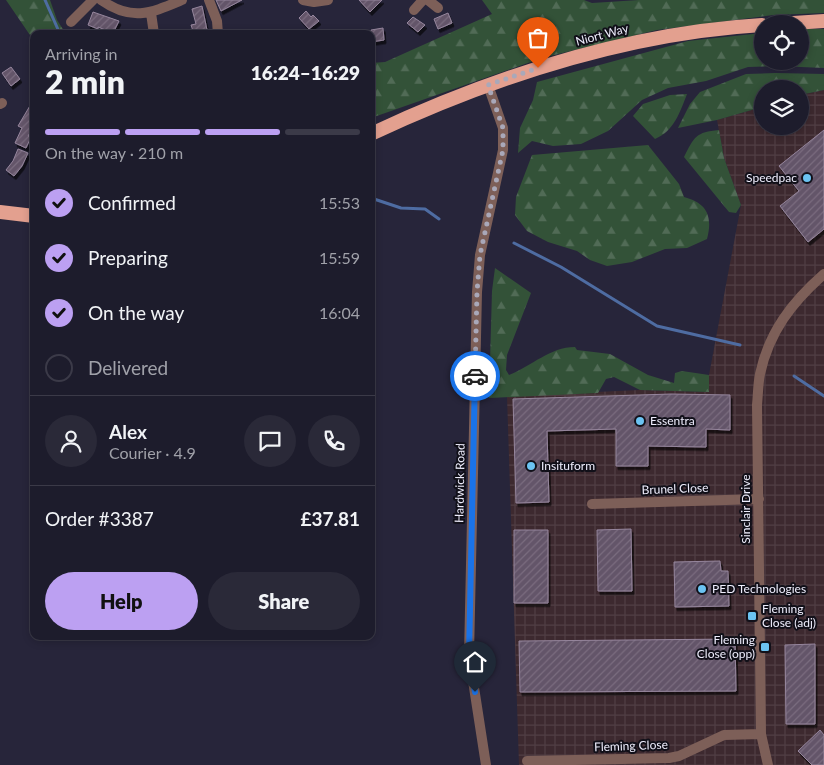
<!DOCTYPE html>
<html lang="en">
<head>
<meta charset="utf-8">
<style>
  :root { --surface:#1d1c2c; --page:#2a2938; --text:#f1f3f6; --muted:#a0a1a9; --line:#3b3a48; --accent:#bca0f2 }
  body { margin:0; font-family:Lato,sans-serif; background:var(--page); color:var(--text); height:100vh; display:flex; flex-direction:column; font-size:19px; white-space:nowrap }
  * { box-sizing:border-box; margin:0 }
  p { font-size:16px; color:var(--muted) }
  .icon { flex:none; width:28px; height:28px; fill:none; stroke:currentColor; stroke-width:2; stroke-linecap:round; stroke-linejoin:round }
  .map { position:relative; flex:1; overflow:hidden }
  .drawer { position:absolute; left:30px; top:30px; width:345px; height:610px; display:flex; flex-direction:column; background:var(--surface); border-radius:10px; box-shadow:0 2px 8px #0003,0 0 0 1px var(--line) }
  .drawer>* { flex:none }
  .controls { position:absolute; left:754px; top:15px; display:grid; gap:10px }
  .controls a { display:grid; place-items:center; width:55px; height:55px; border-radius:50%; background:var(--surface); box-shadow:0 2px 8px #0003,0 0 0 1px var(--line); font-size:25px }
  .pin { position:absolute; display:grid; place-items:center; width:42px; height:42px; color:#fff; margin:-51px -21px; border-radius:50% 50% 50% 0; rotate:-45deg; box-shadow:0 0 5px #0007 }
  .pin .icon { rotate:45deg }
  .courier { position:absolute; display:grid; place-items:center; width:50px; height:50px; margin:-25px; border:4px solid #1a73e8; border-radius:50%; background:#fff; color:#222; box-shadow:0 1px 6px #0007 }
  .head em { font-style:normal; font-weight:800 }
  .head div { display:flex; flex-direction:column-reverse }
  .head { display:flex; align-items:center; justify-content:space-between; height:85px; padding:0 15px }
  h1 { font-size:32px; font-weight:800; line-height:38px }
  .bar { display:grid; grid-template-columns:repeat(4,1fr); gap:8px 5px; align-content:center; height:60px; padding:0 15px }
  .bar i { height:6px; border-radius:4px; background:var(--line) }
  .bar .selected { background:var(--accent) }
  .bar p { grid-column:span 4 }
  .line { display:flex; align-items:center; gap:12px; padding:0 15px; border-top:1px solid var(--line) }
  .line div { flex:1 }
  .round { display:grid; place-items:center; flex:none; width:52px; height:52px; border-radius:26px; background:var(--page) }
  ol { padding:0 15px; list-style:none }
  li { display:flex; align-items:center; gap:15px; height:55px }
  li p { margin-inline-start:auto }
  li .icon { padding:5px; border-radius:50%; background:var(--accent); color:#111; stroke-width:4 }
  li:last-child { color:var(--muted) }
  li i { width:28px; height:28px; border:2px solid var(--line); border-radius:50% }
  .primary-button { display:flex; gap:10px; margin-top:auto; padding:10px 15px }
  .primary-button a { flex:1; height:58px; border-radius:30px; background:var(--accent); color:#111; font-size:20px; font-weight:800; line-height:58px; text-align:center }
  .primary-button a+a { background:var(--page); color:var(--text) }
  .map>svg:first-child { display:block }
  .industrial { fill:url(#industrial-grid) }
  .forest { fill:url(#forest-firs) }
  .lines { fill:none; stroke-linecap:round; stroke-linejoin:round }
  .stream { stroke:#4e6ca2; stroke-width:3 }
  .building { fill:url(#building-hatch); stroke:#96869d; filter:url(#shadow) }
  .minor { stroke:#7d5f58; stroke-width:10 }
  .trunk { stroke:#e3a08f; stroke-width:14 }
  .done { stroke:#a9a8b9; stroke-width:5; stroke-dasharray:0 9 }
  .route { stroke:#1a73e8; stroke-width:6 }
  .poi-dot { fill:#6bc3f2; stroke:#111019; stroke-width:2 }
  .labels { text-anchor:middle; stroke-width:4; stroke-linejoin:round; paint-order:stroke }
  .street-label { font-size:12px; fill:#efeefd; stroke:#111019 }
  .poi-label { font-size:12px; fill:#efeefd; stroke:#111019; text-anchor:start }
</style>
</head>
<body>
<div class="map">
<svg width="824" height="765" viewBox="0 0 824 765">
  <defs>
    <pattern id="industrial-grid" width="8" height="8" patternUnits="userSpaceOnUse" patternTransform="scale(1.25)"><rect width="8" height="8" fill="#3d292f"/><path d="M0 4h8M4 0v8" fill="none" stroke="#503e44"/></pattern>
    <pattern id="forest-firs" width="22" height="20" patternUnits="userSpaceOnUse" patternTransform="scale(1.25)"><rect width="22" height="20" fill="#335238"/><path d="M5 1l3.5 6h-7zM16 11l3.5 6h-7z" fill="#516b56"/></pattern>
    <pattern id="building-hatch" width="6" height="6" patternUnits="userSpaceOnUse" patternTransform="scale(1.25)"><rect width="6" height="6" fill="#635469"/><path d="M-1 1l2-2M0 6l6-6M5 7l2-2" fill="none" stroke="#7a6d7f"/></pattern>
    <filter id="shadow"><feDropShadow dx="2" dy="3.5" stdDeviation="0" flood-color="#0009"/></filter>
  </defs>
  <rect width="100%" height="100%" fill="#27253a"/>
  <path class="industrial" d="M824,90V765H519L507,396L640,390L709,392V375L741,205L724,158L717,120L762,107V126H800V95Z"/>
  <path class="forest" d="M6,0H50L57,20L66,34H34V41Z
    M482,0H584L592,3L639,0H824V13L773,15L657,30L542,58L371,118V63L385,62L492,14Z
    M800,29H824V68L778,66L748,67L706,81L668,88L642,100L608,131L581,144L553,146L532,141L518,153L520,128L533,100L537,82L688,41L762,33V61H800Z
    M775,73L824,74V90L800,95V89H762V107L717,120L678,128L690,104L700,92L746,74Z
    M687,94C680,112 674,131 655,139L633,116L643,104L670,95Z
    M719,130L724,158L741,205L736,213L729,212L684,157C694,137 696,132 719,130Z
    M648,145L679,184L684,197C707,203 713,216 707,239L687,248L665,249L632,262L607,266L590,260L577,251L548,242L527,231L515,215L516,197L532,155Z
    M495,268L531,293L507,355L506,370L509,375C532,366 550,347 575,347L577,350L610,354L648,375L674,383L675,373L682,371L709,375V392L640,390L614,377L606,379L598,393L489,398L492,291Z"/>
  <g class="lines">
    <path class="stream" d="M45,0L60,34
      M371,198L401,208L425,209L439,219
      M514,243L561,267L657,326L740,345
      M794,376L824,396"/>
  </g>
  <path class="building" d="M216,0H242L221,11Z
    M359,0H382L370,12Z
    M202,6L207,30L194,34L191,25L196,24L192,9Z
    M306,11L311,17L313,15L319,21L309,29L299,18Z
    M93,12L119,21L113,33L98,27V29L88,25Z
    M448,13L452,23L438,29L434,19Z
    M413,17L425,25L418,32L407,23Z
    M383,28L384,40L371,42V30Z
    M11,67L20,79L11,86L2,73Z
    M34,99V126L28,136L31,137L26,148L15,143L22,128L18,126Z
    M824,130V229L808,242L780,206L799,191L779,166Z
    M18,149L28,153L22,166L14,176L6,170L13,161Z
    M671,394L730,395V430L706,429V447L648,446V466H616V429L547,431L549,502L516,503L513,399Z
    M631,529L632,591H598L597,530Z
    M514,530H548V603H514Z
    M720,561L721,571H728L729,606L675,607L674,562Z
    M735,639L736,691L520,692L519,641Z
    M815,644V724H786L785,645Z
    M820,730L824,735V765H812L798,751Z"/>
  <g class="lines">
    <path class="minor" d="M101,0C132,22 151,13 182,0
      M209,0L217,21L218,34
      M303,0L314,2L328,0
      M428,0L438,8
      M414,10L423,0
      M151,13L154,34
      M71,22L93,0
      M0,104L2,103
      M592,504L759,499
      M527,761L669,758L679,756L724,735L761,734
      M486,765L469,655L477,292L480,255L503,150V128L488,85
      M768,765L761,734L757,405C758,395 758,384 760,374C769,332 792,302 824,274"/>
    <path class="trunk" d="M778,24L824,21
      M371,134C495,76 626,33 762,25
      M0,212L34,216"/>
  </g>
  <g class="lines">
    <path class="done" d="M475,376L477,292L480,255L503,150V128L488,85L538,68"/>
    <path class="route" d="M475,692L469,655L475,376"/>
  </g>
  <g class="poi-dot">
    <circle cx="807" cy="178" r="5"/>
    <circle cx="640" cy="421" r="5"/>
    <circle cx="531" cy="466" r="5"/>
    <circle cx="702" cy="589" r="5"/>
    <rect x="747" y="611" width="10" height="10" rx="2.5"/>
    <rect x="760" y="642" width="10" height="10" rx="2.5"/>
  </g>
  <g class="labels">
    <g class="street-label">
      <text transform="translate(602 35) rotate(-15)" y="4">Niort Way</text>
      <text transform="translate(460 483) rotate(-89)" y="4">Hardwick Road</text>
      <text transform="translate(675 489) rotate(-2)" y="4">Brunel Close</text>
      <text transform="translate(746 509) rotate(-90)" y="4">Sinclair Drive</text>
      <text transform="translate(631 746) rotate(-2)" y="4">Fleming Close</text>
    </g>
    <g class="poi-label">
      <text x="797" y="182" text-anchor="end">Speedpac</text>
      <text x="650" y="425">Essentra</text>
      <text x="541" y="470">Insituform</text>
      <text x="712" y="593">PED Technologies</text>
      <text x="762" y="613">Fleming<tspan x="762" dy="14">Close (adj)</tspan></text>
      <text x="755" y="644" text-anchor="end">Fleming<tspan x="755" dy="14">Close (opp)</tspan></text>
    </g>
  </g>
</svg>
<div class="controls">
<a><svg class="icon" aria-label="locate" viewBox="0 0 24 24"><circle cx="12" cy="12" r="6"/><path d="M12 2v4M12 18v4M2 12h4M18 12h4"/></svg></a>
<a><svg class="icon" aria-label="layers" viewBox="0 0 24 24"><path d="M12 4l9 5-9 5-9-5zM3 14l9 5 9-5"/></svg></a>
</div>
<div class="pin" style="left:538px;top:68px;background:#ea580c"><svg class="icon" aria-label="bag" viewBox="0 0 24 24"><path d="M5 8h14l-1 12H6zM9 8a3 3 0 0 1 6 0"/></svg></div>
<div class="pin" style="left:475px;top:692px;background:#1f2937"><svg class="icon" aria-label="home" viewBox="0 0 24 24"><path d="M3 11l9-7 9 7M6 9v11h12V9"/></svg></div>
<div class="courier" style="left:475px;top:376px"><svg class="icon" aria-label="car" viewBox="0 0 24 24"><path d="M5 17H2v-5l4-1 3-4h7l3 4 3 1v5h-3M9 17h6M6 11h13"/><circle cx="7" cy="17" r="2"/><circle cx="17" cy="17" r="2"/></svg></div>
<section class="drawer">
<div class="head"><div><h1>2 min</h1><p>Arriving in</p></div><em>16:24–16:29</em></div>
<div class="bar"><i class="selected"></i><i class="selected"></i><i class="selected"></i><i></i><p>On the way · 210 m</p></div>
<ol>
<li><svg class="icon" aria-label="check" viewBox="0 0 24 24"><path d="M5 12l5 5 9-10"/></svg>Confirmed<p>15:53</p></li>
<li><svg class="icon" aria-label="check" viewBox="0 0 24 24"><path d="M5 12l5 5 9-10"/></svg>Preparing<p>15:59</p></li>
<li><svg class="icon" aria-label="check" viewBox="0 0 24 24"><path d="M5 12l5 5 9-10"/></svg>On the way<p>16:04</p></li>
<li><i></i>Delivered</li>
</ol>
<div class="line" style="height:90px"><a class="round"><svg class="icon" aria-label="person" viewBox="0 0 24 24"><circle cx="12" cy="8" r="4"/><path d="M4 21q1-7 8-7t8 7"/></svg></a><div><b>Alex</b><p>Courier · 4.9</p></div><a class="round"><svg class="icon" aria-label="chat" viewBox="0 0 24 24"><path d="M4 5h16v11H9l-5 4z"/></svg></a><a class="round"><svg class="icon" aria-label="phone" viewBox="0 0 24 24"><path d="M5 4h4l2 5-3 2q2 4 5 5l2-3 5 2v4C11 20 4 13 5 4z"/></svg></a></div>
<div class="line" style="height:65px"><div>Order #3387</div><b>£37.81</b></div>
<div class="primary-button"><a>Help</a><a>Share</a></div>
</section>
</div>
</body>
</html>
